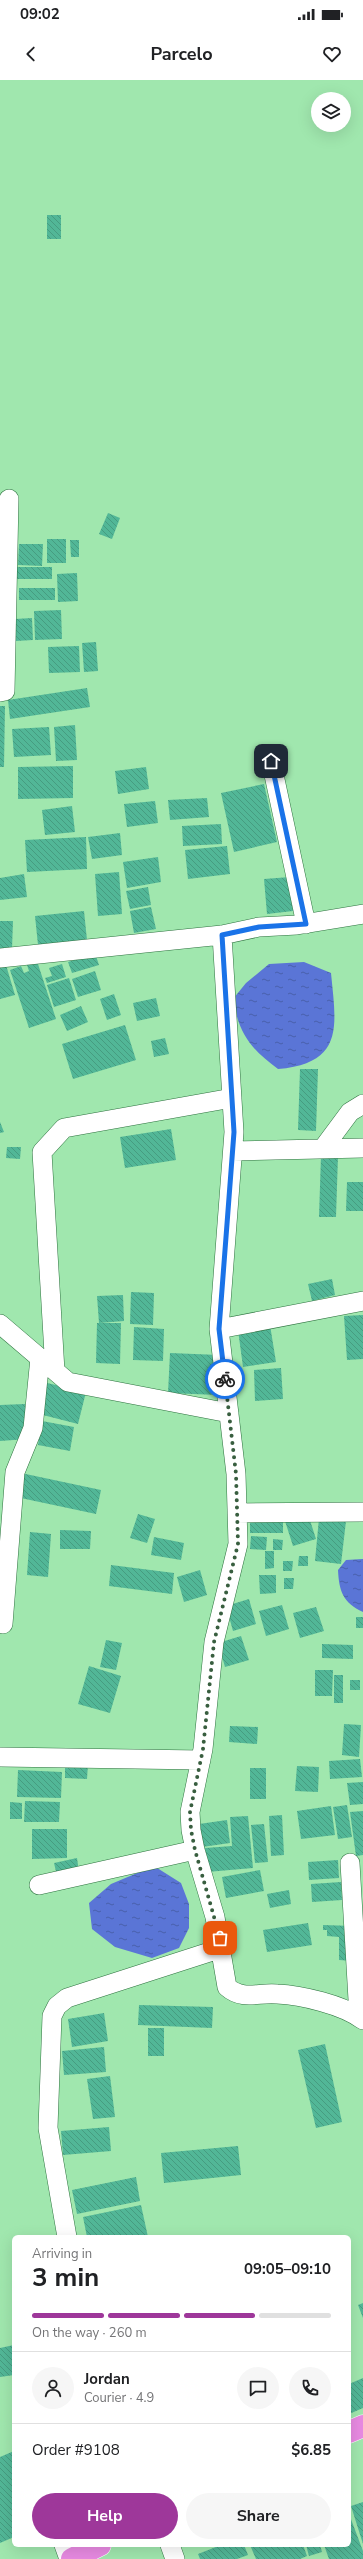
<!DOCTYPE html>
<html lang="en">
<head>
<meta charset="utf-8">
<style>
  :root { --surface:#fff; --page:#f6f6f6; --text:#202124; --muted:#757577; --line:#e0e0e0; --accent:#9e379a }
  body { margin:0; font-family:"Nunito Sans",sans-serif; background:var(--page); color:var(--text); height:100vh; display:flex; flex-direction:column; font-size:15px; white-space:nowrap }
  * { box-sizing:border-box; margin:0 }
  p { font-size:13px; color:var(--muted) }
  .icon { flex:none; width:22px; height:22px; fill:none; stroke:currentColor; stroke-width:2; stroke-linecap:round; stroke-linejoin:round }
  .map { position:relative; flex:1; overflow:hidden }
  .side { position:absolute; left:12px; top:2155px; width:339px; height:312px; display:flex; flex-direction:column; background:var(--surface); border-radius:6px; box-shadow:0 4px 16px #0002 }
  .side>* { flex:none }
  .buttons { position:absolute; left:311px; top:12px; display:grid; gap:8px }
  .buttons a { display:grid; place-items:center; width:40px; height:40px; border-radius:50%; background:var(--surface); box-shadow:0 4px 16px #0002; font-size:20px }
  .pin { position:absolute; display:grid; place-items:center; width:34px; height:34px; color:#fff; margin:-17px; border-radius:8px; box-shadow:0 2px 6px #0006 }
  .courier { position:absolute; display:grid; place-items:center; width:40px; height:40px; margin:-20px; border:3px solid #1a73e8; border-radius:50%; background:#fff; color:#222; box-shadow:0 1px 5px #0007 }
  .summary em { font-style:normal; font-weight:700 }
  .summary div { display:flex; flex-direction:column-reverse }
  .summary { display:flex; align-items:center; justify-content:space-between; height:68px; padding:0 20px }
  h1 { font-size:26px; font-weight:700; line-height:30px }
  .bar { display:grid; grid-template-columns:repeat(4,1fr); gap:6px 4px; align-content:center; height:48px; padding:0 20px }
  .bar i { height:5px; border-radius:3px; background:var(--line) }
  .bar .active { background:var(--accent) }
  .bar p { grid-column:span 4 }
  .line { display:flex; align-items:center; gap:10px; padding:0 20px; border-top:1px solid var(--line) }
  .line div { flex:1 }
  .round { display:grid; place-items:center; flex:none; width:42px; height:42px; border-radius:21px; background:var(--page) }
  .action { display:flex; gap:8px; margin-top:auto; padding:8px 20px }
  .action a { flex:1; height:46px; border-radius:24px; background:var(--accent); color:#fff; font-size:16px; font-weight:700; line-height:46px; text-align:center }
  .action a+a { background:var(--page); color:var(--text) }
  .status { display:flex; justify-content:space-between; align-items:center; height:28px; padding:0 20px; background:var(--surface); direction:ltr }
  .status svg { height:11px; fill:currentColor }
  header { display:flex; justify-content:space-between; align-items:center; height:52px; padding:0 20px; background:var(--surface); font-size:18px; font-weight:700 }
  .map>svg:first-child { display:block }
  .water { fill:url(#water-ripples) }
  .building { fill:url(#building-back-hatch) }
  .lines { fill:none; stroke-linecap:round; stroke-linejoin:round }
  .minor-casing { stroke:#2d723f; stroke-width:20 }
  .highway-casing { stroke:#fff; stroke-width:23 }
  .minor { stroke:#fff; stroke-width:19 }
  .highway { stroke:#e88ae2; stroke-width:22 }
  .done { stroke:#385e3f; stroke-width:4; stroke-dasharray:0 7.2 }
  .route { stroke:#1a73e8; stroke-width:5 }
</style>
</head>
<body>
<div class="status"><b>09:02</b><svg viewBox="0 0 49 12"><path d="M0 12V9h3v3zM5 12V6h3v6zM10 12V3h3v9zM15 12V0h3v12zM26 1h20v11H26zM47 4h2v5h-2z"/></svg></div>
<header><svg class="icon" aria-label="back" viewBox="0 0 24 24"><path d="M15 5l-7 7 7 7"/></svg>Parcelo<svg class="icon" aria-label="heart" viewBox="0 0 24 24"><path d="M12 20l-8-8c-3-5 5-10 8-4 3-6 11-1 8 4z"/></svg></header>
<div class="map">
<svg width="363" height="2479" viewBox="0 0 363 2479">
  <defs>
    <pattern id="water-ripples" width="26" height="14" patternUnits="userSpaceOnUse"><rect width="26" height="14" fill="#5a75d6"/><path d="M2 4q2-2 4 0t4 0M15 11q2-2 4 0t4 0" fill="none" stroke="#485fab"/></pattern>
    <pattern id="building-back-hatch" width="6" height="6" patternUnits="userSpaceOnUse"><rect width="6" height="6" fill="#52b797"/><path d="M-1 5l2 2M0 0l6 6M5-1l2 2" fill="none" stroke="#469c80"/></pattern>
  </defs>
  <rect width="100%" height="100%" fill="#a0e7ae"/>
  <path class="water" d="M304,882L331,893C336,945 345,983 278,989C250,968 239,954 233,919L246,903L269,884Z
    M363,1479V1532C343,1523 339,1511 338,1490L346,1480Z
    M154,1786L181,1803L189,1824V1848L179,1868L152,1878L115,1867L92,1849L89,1823L111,1804Z"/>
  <path class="building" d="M47,135H61V159H47Z
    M108,433L120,438L112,459L99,454Z
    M47,459H66V483H47Z
    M70,460H79V477H71Z
    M19,464H43L42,486L18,485Z
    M16,487H52V499H16Z
    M77,493L78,521L58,522L57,494Z
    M19,508H55V520H19Z
    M61,530L62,559L35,560L34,531Z
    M32,538L33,560L16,561L15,539Z
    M96,562L98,591L84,592L82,563Z
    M79,566L80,592L49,593L48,567Z
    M87,608L90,627L10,639L8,620Z
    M0,626H5L4,687H0Z
    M75,645L77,680L56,681L54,647Z
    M49,647L51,675L14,677L12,649Z
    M73,686V718L18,719V687Z
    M146,687L149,709L118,714L115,691Z
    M264,704L277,762L234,772L221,713Z
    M207,718L209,737L170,740L168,720Z
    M155,721L158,743L127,747L124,724Z
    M72,726L75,752L45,755L42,730Z
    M221,744L222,764L183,766L182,746Z
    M120,753L122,775L92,779L88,757Z
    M86,757L87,789L27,792L25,760Z
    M227,766L230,794L188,799L185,770Z
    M158,777L161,802L127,808L123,782Z
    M119,792L122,834L98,836L95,794Z
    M24,794L27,817L0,820V798Z
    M290,797L293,831L267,834L264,799Z
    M148,807L151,825L130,829L126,811Z
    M151,827L156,849L134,853L130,831Z
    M84,831L87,860L38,865L35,836Z
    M0,841H13L12,869H0Z
    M95,873L99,885L72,893L68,882Z
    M37,881L56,939L29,948L10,890L21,886L24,893L29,891L27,885Z
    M62,884L66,897L47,903L45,898L52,896L49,888Z
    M6,885L15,915L0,919V887Z
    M95,891L101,910L78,917L72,899Z
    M69,898L76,920L54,927L47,905Z
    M114,914L121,935L107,940L100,919Z
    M156,918L160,936L137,941L133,923Z
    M81,926L88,942L67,951L60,935Z
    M125,945L136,980L73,999L62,964Z
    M165,958L169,974L154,977L151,961Z
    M300,989H318L316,1051L298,1050Z
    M0,1042L4,1052L0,1053Z
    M171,1049L176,1080L125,1088L120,1057Z
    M7,1067H21L20,1079L6,1078Z
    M321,1075L338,1076L336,1137H319Z
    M347,1102H363V1131H346Z
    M332,1199L335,1215L312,1221L308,1204Z
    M131,1212L154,1213L153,1245L130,1244Z
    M123,1215L124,1241L99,1243L97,1216Z
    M363,1235V1279L347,1280L344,1236Z
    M97,1243H121L120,1284L96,1283Z
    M270,1245L276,1282L243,1287L238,1250Z
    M134,1247L164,1249L163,1281L133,1280Z
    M170,1273L219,1275L218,1315L168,1313Z
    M281,1288L283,1319L255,1321L254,1290Z
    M47,1303L86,1312L78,1344L39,1334Z
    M25,1324L27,1359L0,1361V1325Z
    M42,1341L74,1347L70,1371L38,1365Z
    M21,1393L101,1410L96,1434L16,1417Z
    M138,1434L155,1439L147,1463L130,1458Z
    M308,1434L316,1459L293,1466L285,1441Z
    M250,1438L283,1439V1453H250Z
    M319,1438L346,1441L341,1484L315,1481Z
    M60,1450L91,1451L90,1469H60Z
    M30,1452L51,1454L48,1497L27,1495Z
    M251,1456L267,1457L266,1470L250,1469Z
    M154,1457L184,1463L181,1480L151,1475Z
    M273,1459L283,1460L282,1470H273Z
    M265,1471H274V1488L265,1489Z
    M299,1476H308V1486H298Z
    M283,1481H293L292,1491H283Z
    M111,1485L174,1493L172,1514L109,1506Z
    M200,1490L207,1515L184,1522L177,1497Z
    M259,1495H276V1513L260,1514Z
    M284,1498H294L293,1509H284Z
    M249,1519L256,1544L233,1551L226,1526Z
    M282,1525L289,1549L266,1556L259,1531Z
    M316,1527L324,1551L300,1558L293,1533Z
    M356,1537H363V1548H356Z
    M241,1556L249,1580L225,1587L218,1563Z
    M106,1560L122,1563L116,1590L100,1587Z
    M322,1564L353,1565V1579L322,1578Z
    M89,1586L121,1596L110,1633L78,1624Z
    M315,1590H333L332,1616H315Z
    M334,1595H343V1623H334Z
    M350,1600H360V1610H350Z
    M344,1644L361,1645L359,1677L342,1675Z
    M230,1646L258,1647L257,1664L229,1662Z
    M360,1679L362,1697L330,1699L329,1681Z
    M65,1683L88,1684L87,1699L65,1698Z
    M297,1686L319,1687L318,1712L295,1711Z
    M250,1688H266V1719H250Z
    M18,1690L62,1692L61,1718L17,1717Z
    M363,1702V1724L350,1725L347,1703Z
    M25,1721L60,1722L59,1742H24Z
    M10,1722L22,1723V1739H10Z
    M347,1725L352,1757L338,1759L333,1727Z
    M331,1726L335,1755L301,1759L297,1731Z
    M363,1731V1775L356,1776L350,1732Z
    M282,1735L284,1775L271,1776L269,1736Z
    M248,1736L253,1788L207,1792L205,1768L232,1766L230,1737Z
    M227,1740L230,1763L202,1767L199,1744Z
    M264,1744L268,1782L255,1783L251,1745Z
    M32,1749H67V1778L32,1779Z
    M77,1778L79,1792L57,1796L54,1783Z
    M338,1780L339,1798L309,1800L308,1782Z
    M260,1790L264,1811L226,1818L222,1797Z
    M341,1802L342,1820L312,1822L311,1804Z
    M289,1810L291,1824L270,1828L267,1814Z
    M308,1843L312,1865L267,1872L263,1850Z
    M323,1845L353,1846V1881L339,1880V1857L327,1856V1850H323Z
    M139,1925L213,1927L212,1948L138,1945Z
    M104,1933L108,1961L72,1967L68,1939Z
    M148,1948H164V1976H148Z
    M325,1964L342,2042L316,2048L298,1970Z
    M104,1967L106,1992L64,1995L62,1971Z
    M110,1996L115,2037L93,2039L87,1999Z
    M109,2047L111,2071L63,2075L61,2051Z
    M238,2066L241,2095L164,2103L161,2073Z
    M136,2097L140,2121L77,2134L72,2110Z
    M141,2125L148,2157H87L83,2137Z
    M363,2223V2238L358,2225Z
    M14,2265V2295L0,2297V2268Z
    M363,2298V2328L349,2334V2304Z
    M14,2371V2457L0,2463V2377Z
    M363,2422V2464L351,2426Z
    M349,2434L363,2471V2479H329L324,2465H349Z
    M221,2465H244L248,2475L237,2479H200L198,2474Z
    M250,2465H303L307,2476L300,2479H256Z
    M306,2465H320L322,2472L309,2476Z"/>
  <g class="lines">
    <defs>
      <path id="minor" d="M0,612L5,611L9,419
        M271,681L306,844
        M222,855L234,1052L219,1249L236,1394L238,1464L214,1562L203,1669L190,1732L191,1750L195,1770L215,1837L227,1907C243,1921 259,1912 277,1914C301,1915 344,1925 363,1940
        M0,878L222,855L259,847L297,845L363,834
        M324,1067L350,1032L363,1024
        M233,1071L363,1068
        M0,1244L68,1302L229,1333
        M219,1249L363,1221
        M55,1291L42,1072L64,1048L232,1018
        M237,1433L363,1432
        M3,1544L15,1392L33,1348L40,1278
        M0,1677L201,1680
        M350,1783L359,1937
        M39,1805L195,1770
        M67,2157L48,2048L52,1936L57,1926L67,1918L222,1868
        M64,2465L69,2479
        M170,2465L175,2479"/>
      <path id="highway" d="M349,2352L363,2346
        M72,2479L100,2465"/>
    </defs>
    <use href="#minor" class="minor-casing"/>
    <use href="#highway" class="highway-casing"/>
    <use href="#minor" class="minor"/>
    <use href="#highway" class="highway"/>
  </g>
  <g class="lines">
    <path class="done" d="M220,1858L195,1770L191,1750L190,1732L203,1669L214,1562L238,1464L236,1394L225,1299"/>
    <path class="route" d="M225,1299L219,1249L234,1052L222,855L259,847L306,844L271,681"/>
  </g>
</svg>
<div class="buttons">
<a><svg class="icon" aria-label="layers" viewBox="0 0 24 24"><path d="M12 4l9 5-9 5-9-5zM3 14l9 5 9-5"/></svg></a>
</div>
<div class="pin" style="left:220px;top:1858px;background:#ea580c"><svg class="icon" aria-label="bag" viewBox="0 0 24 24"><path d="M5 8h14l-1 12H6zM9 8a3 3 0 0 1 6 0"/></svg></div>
<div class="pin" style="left:271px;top:681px;background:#1f2937"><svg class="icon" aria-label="home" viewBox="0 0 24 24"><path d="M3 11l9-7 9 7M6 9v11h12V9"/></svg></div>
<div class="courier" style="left:225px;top:1299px"><svg class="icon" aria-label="bike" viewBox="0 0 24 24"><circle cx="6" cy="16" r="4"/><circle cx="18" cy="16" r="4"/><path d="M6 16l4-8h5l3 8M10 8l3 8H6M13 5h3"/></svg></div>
<section class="side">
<div class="summary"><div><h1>3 min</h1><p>Arriving in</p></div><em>09:05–09:10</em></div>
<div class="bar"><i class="active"></i><i class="active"></i><i class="active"></i><i></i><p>On the way · 260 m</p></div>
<div class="line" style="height:72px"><a class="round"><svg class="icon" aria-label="person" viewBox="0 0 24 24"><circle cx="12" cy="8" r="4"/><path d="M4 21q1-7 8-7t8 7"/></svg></a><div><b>Jordan</b><p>Courier · 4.9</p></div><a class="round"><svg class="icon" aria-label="chat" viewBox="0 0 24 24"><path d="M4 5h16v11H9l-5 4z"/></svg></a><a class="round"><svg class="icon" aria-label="phone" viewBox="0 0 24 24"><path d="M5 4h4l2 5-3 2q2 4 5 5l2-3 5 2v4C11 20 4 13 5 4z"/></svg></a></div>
<div class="line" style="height:52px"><div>Order #9108</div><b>$6.85</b></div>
<div class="action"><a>Help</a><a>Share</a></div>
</section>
</div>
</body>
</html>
